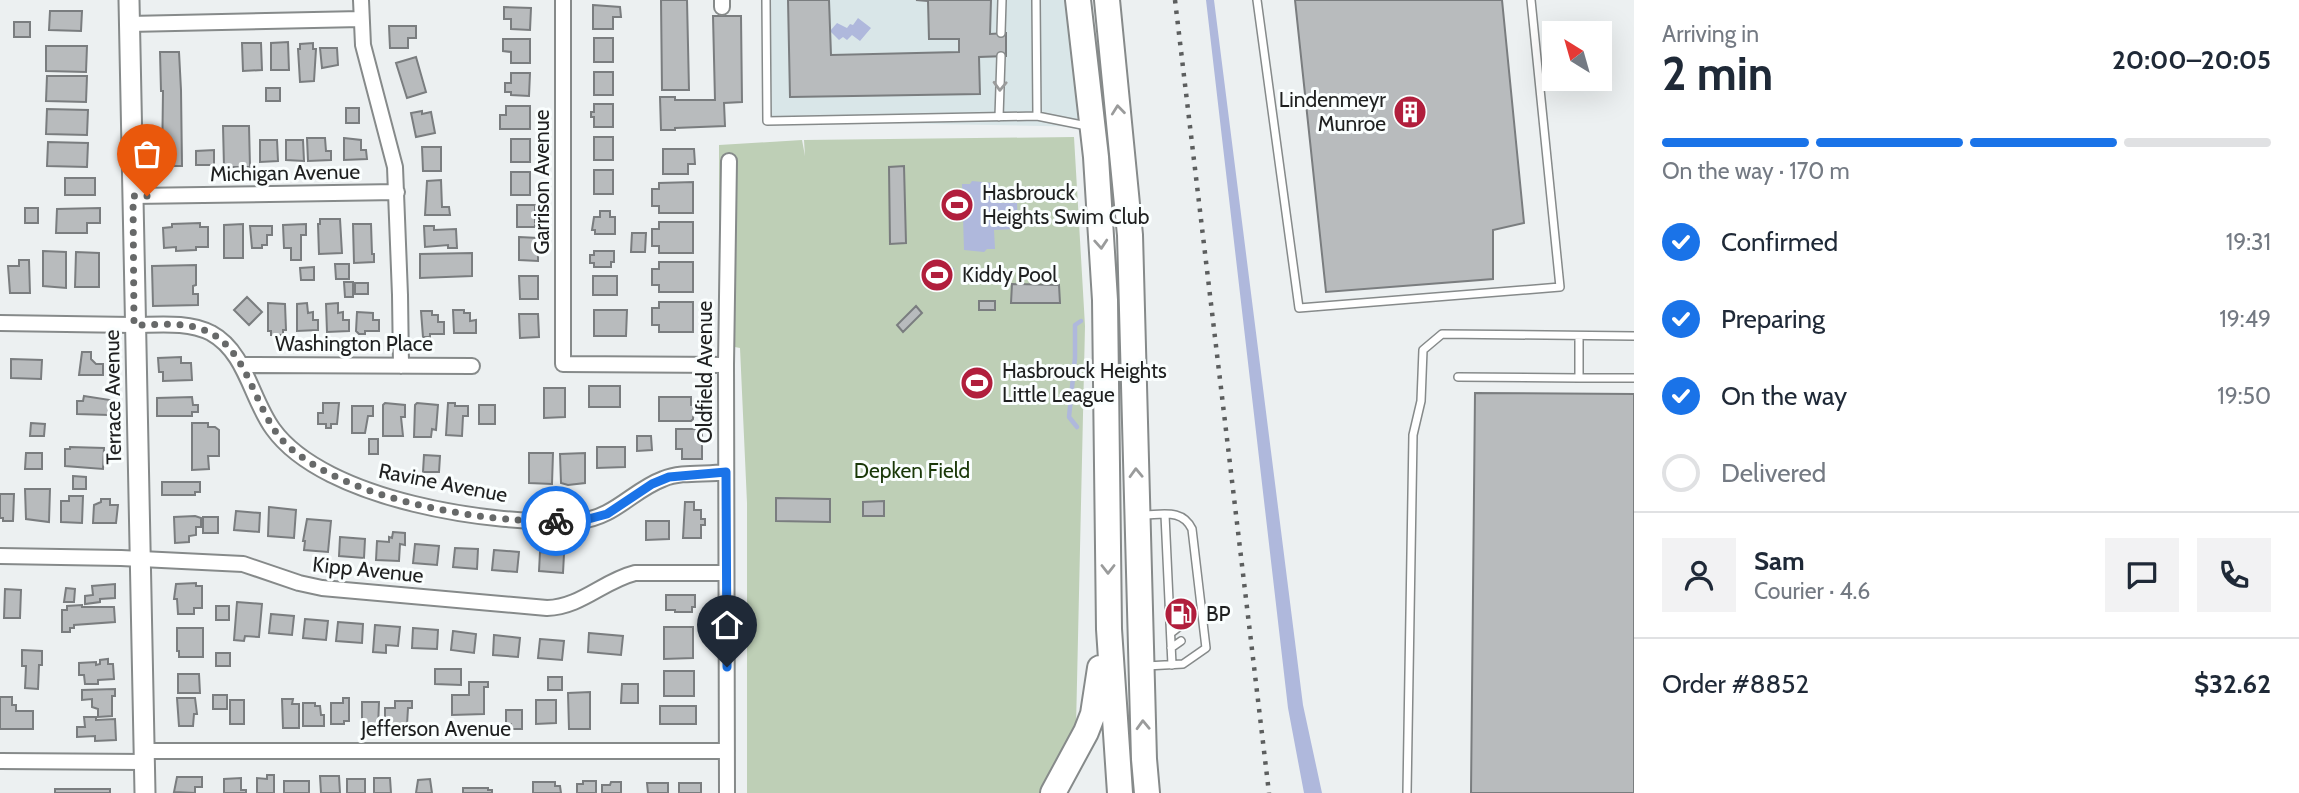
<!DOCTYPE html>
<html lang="en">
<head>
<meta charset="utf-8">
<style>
  :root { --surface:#fff; --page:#f2f2f3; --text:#1f2937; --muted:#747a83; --line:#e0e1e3; --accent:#1a73e8 }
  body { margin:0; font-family:Cabin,sans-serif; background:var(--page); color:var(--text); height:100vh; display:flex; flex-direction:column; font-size:26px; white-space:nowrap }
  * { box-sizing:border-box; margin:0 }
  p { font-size:23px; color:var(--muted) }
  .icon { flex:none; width:38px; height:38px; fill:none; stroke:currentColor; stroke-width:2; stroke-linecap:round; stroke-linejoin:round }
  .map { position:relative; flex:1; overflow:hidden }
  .details { display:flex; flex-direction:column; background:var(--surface); width:665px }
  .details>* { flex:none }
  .needle { width:46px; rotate:323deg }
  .buttons { position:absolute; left:1542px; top:21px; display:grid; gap:14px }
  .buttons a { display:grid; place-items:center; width:70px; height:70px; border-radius:0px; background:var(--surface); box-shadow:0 7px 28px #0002; font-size:35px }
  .pin { position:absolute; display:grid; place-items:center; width:60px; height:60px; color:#fff; margin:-72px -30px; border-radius:50% 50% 50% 0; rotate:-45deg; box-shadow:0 0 7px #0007 }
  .pin .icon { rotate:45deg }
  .courier { position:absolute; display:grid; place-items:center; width:70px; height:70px; margin:-35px; border:5px solid #1a73e8; border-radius:50%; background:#fff; color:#222; box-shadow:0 2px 9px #0007 }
  .headline em { font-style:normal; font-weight:800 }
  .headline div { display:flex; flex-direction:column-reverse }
  .headline { display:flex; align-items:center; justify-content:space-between; height:119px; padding:0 28px }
  h1 { font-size:46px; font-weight:800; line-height:52px }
  .bar { display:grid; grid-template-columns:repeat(4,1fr); gap:10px 7px; align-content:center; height:84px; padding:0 28px }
  .bar i { height:9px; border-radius:5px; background:var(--line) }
  .bar .active { background:var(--accent) }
  .bar p { grid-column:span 4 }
  .line { display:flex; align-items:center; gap:18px; padding:0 28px; border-top:2px solid var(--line) }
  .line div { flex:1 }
  .round { display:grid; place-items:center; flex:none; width:74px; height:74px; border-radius:0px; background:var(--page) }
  ol { padding:0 28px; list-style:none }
  li { display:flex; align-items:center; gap:21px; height:77px }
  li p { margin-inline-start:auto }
  li .icon { padding:7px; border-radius:50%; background:var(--accent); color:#fff; stroke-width:4 }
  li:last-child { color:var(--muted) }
  li i { width:38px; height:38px; border:4px solid var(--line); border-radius:50% }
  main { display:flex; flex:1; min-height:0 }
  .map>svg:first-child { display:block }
  .built { fill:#d9e6e8 }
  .green { fill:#becfb6 }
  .water { fill:#afb8dc }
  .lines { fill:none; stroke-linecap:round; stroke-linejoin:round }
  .stream { stroke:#afb8dc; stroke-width:4.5 }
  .building { fill:#b8bbbd; stroke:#7a7d7f; stroke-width:2 }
  .lane-casing { stroke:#868a8a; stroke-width:10 }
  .street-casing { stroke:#868a8a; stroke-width:18 }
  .secondary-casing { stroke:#868a8a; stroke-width:23 }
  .highway-casing { stroke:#868a8a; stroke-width:28 }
  .lane { stroke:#fff; stroke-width:7 }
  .street { stroke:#fff; stroke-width:14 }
  .secondary { stroke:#fff; stroke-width:19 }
  .highway { stroke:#fff; stroke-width:24 }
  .rail { stroke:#5c5e5e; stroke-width:4.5; stroke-dasharray:3.5 7; stroke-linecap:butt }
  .oneway { stroke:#9a9b9b }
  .done { stroke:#676969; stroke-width:7; stroke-dasharray:0 12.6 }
  .route { stroke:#1a73e8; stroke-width:9 }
  .labels { text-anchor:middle; stroke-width:6; stroke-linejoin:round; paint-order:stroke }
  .poi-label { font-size:21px; fill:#1f2020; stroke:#fafefe; text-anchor:start }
  .street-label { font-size:21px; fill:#1f2020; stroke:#fafefe }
  .park-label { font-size:21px; fill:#1a3808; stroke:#fafefe }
</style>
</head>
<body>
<main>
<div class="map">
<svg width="1634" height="793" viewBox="0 0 1634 793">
  <rect width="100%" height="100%" fill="#ecf0f1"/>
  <path class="built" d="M766,0H1075L1093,127L767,121Z"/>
  <path class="green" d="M1074,137L1085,326L1076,727L1040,793H747V503L740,348L719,344V145L802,140L805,156L804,140Z"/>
  <path class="water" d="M1206,0H1214L1303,705L1322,793H1304L1288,708Z
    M858,18L871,28L860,41L852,35L847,40L843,37L839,40L830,31L837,23L847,28L850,24L853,25Z
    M972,181L993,183L994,203H1017L1018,229L994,230L995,249H987L984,252L964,250L962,184H970Z
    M938,265L954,268V280L939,285L920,281V269Z"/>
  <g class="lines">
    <path class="stream" d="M1077,427L1069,417L1075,358V325L1081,321"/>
  </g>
  <path class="building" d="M661,0H687L689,90H662Z
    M788,0H829L831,55L959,52V39H929L928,1L916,0H991L990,34L1006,33V56L979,57L980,94L790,97Z
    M1295,0H1502L1524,223L1493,230V279L1326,292Z
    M593,5L620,7L621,17H613V29H593Z
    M504,7L531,8L530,30L511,29V19H504Z
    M50,11H82L81,31L49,30Z
    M713,16H741L742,102L724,103L725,126L675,128V130H661L660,97H675V100H715Z
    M14,22H30V37H14Z
    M389,26H416V38H408V48H390Z
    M594,38H613V62H594Z
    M503,39H530V63H511V52L503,51Z
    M288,42L289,70H271V43Z
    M242,43H261L262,70L243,71Z
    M313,43V49H316L314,81L300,82L298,49H300V44Z
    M46,46H87L86,72L46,71Z
    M320,48H337L338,65L322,68Z
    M160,52H179L181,90L182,166H162L163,91H161Z
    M416,57L426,92L407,98L396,63Z
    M594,72H613V95H594Z
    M511,73H530L529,96L511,95V92H505V83H511Z
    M47,76H87L86,102L46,101Z
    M266,88H280V101H266Z
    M594,104H613V127H594V117H591V112H594Z
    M506,106H530V129H500V115H506Z
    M346,108H359V123H346Z
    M47,109L88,110L87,135L46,134Z
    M422,111V114L431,112L435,133L416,137L411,113Z
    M223,126H249L250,167H224Z
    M594,137H613V160H594Z
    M307,138H325L326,151H331V160L308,161Z
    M344,138L361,140V150H366L367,159L344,160Z
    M511,139H530V162H511Z
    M260,140H277L278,161L260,162Z
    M286,140H303L304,161L286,160Z
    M48,142L88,143L87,167L47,166Z
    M422,147H441V171H423Z
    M663,149H694L695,164H688V174H663Z
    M214,150V165H196V151Z
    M904,166L906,243L890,244L889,167Z
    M594,170H613V194H594Z
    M511,172H530V195H511Z
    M65,178H95V195H65Z
    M441,180L442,207H449L450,215H425L427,181Z
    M693,182V213H659V206H652V189H659V183Z
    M517,205H535V227H517Z
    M25,208H38V223H25Z
    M100,208V223H87V233H56L57,209Z
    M600,211H610V217H615V234H595V230H592L594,217H600Z
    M320,219H340L342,253L319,254L318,224H320Z
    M659,222H693V253H659V246H652V229H659Z
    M200,223V227H208V247H196V250L176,251V247L164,248L163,228L172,227V224Z
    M243,224V258H224V225Z
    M306,224V235H301V260H291V248H284L283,225Z
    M353,224H371L372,254H374V262L354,263Z
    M250,226H272V235H267V245H262V248H252Z
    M424,226H434V230L456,229L457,248H448V245L425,247Z
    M632,233H646L645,252H631Z
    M519,237L538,238V261L519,260Z
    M43,251L66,252V288L43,286Z
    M594,251H614V262H611V267H594V263H590V255H594Z
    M76,252L99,253V287H75Z
    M472,253V276L420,278V254Z
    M19,260H29L30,293H10L8,266H19Z
    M659,262H693V292H659V285H652V269H659Z
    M335,264H349V279H336Z
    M196,265V285L193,286V294H198V305L153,306L152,266Z
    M314,267V280H301L300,268Z
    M519,276H538V299H520Z
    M593,276H617V295H593Z
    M344,282H353V297H345Z
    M355,283H368V294H355Z
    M1012,284L1059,285L1060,303H1011Z
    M247,297L262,312L249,325L234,310Z
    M979,301H995V310H979Z
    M659,302H693V332H659V325H652V308H659Z
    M268,303L285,304L286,330H283V335H271V331H268Z
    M307,303L308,313L313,312V320H318V330L297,331V304Z
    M338,303V313L343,312V320H349V331L327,332L326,304Z
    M916,306L922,313L903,332L897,325Z
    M453,310H464V313H470V321L476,320V333H454Z
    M594,310H627L626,336H594Z
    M421,311H432V315H438V322H444V334H430V337H423Z
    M357,312L373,313V320H379V331H365V334H359L356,331Z
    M519,314H538L539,337L520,338Z
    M82,352H91V359L96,364H103V375H79Z
    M181,357V363H191L192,380L163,381V372H159L158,358Z
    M11,359L42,360L41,379L11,378Z
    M589,386H620V407H589Z
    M544,388H565V417L544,418Z
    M1475,393L1634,394V793H1471Z
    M84,396L110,400L109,415L77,414V401H83Z
    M192,397L193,405H198V412H192V416H157V398Z
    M659,397H691V405H694L693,419L691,421H659Z
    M323,403H339L337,424H331V428H326V424H318V413H323Z
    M385,403L405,405V417H401L403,436H383V405Z
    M417,403L438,405L436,430L432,429L431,437H414L415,405Z
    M448,403H455V406H468V416H463L462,436L446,435Z
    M479,405H495V424H479Z
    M352,406H373V416H368L365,433H352Z
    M31,423L45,424L44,436H30Z
    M192,423H208V427H215L219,430V456H208L209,469L192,470Z
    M676,429H702V459H682V449H676Z
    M637,436H651L652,450L637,451Z
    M369,439H378V454H369Z
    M70,447L104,448L103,469L65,466V449H70Z
    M597,447H625V467L597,468Z
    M26,453H42V469H25Z
    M529,453H553L552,484L529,483Z
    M585,453V483L568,485L561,483L560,454Z
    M424,455L440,456L439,472H423Z
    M73,476L86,477V489H73Z
    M162,482H200V492H195V495H162Z
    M25,489H50L49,522L26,519Z
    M0,494H14L13,521H3V518H0Z
    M69,496H83L82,523L61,522V501H69Z
    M776,498L830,499V522L776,521Z
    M101,499H110V505H118L116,523H93L94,505L101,502Z
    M884,501V516H863V502Z
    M685,502H694V510H701V519H705V525H701V538H683Z
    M269,507L296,510L294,538L268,536Z
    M236,511L260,513L259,532L234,530Z
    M195,516L201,518V527H196V535L189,536V542L175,543L174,517Z
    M203,517H218V533H203Z
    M307,519L331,521L328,552L304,550L305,541H303Z
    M646,521H669V539L646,540Z
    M393,532L405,533V545L400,544L399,561L376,560L377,541L389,542V537L392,538Z
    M340,537L365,539L364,558L339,556Z
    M415,544L439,546L437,565L413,563Z
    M455,548L478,549L477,569L453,567Z
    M494,550L519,552L517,572L492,570Z
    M540,552L564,554L563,573L539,571Z
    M196,583V586H202V608H194V614H178L177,599H174L176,584Z
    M115,584V598L100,599V602L85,604V596L93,595L92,586Z
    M66,588L75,589L74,602H64Z
    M5,589L21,590L20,618H4Z
    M666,595H695V607H692V612H675V610H666Z
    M237,602L262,604L259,637L245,636L244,641L234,640Z
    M82,605V607H114L115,622L74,625V628H70V632H62V610H67V606Z
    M216,606H229V620H216Z
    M271,614L294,616L292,635L269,633Z
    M305,619L328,621L326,640L303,638Z
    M338,622L363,624L362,643L336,641Z
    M375,625L400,627L398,646L386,645V653L373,652Z
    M664,627H693V658L664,659Z
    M177,628H203V657H179V651H177Z
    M413,628L438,630L437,649L412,648Z
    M453,631L476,634L474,653L451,650Z
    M589,633L623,636L621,655L588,652Z
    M494,635L520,638L518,657L493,655Z
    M540,639L564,641L562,660L538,658Z
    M22,650L42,651V665H39L38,689L25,688L26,666H22Z
    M216,653H230V666H216Z
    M108,659V664H113L114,679L98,680V684H85L84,675H79V663L96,662V665L100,664V660Z
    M435,669H461V685L435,684Z
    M664,671H694V696H664Z
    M178,674H199L200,693H178Z
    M548,677H562V690H548Z
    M469,682H488V687H484V714L452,715V695H469Z
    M622,684H638V703H621Z
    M115,689V696H112V716L98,717V709L92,707V699L82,700V690Z
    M590,692V729H569L568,693Z
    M213,695H227V709H213Z
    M0,697H12V705H16V711H33V729H0Z
    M177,698H195L197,714H194L193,726H179Z
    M343,698H349V721H344V724H331V703H343Z
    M282,699H293L292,704H299V728H283Z
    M230,700H244V724H230Z
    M536,700H556V723L536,724Z
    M395,701H412V708H408L407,725L385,724V708H395Z
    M362,702H379L378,728H362Z
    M303,703H315V706H320L321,715H324V726H303Z
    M660,706H696V724H660Z
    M506,710H522V729H511V724H506Z
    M84,717H96V720L115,719L116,740L95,741V736L77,737V727H85Z
    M267,775H274V793H257V778L267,779Z
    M320,776H339L340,793H321Z
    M177,777H202V787H195V793L174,792Z
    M241,778V790H246V793H224V779Z
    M374,778H390L391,793H374Z
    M347,779H365V793H347Z
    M430,779L432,793H416L418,780Z
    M284,781H309V793H284Z
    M583,781H596V793H577V784H583Z
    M533,782H555V786H560L561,793H533Z
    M611,782H621V793H602V785H610Z
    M647,783H668V793H648Z
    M679,783H701V793H679Z
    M463,788H488V790H492V793H463Z
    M55,789H110V793H55Z"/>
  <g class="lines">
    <defs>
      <path id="lane" d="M766,0L767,121L1037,116L1036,0
        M1257,0L1299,308L1560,287L1531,0
        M1001,33L1002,0
        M1037,116L1087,126
        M999,117L1001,56
        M1579,336V378H1634
        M1458,377L1579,378
        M1141,515C1162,515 1182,508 1192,529L1206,648L1183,664L1146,666
        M1165,515L1172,665
        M1171,633L1180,626
        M1171,648L1181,641
        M1407,793L1413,435L1421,401L1423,350L1442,334L1634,336"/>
      <path id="street" d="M361,0L363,45L395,167L400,295L401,366
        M563,0V364L726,365
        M722,0V7
        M129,24L361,19
        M133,196L397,192
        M0,323C44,324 88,324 132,325C158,325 187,321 211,333C246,352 251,399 273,429C325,501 495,526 579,521C614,518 633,490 663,479C682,471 706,475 726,472
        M241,365L472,366
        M0,556L121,558L243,564L299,583L322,588L547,608C581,607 603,581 635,573H726
        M144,751H727
        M0,761L145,762
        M727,793L726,365L729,161"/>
      <path id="secondary" d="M129,0L145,793"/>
      <path id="highway" d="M1078,0L1096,157L1105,300L1109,629L1120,793
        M1107,0L1130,235L1144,759L1147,793
        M1053,793L1086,732L1093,714L1100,668"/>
    </defs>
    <use href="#lane" class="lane-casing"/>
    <use href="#street" class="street-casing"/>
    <use href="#secondary" class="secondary-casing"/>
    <use href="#highway" class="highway-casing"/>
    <use href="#lane" class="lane"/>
    <use href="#street" class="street"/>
    <use href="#secondary" class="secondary"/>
    <use href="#highway" class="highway"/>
    <path class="rail" d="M1175,0L1269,793"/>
  </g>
  <defs><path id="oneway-chevron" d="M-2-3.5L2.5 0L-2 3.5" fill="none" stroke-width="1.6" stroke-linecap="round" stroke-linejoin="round" transform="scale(1.75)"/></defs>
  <g class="oneway">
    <use href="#oneway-chevron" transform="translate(1000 86) rotate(92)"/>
    <use href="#oneway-chevron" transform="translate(1118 110) rotate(-96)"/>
    <use href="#oneway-chevron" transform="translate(1101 244) rotate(86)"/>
    <use href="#oneway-chevron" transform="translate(1136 473) rotate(-92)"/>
    <use href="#oneway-chevron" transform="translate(1108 569) rotate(90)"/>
    <use href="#oneway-chevron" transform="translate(1143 725) rotate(-92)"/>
  </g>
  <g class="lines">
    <path class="done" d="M147,196H133L134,325C155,325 178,322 198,328C251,343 252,414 289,447C350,500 478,522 556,521"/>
    <path class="route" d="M556,521H581L607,514L652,484L669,477L726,472L727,667"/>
  </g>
  <defs>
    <symbol id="building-disc" viewBox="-11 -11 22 22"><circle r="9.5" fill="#b11e3c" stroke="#fafefe"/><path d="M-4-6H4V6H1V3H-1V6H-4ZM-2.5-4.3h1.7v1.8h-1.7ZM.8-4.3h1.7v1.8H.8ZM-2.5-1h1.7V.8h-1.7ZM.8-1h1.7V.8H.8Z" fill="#fff"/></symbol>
    <symbol id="stadium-disc" viewBox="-11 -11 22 22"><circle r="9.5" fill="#b11e3c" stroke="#fafefe"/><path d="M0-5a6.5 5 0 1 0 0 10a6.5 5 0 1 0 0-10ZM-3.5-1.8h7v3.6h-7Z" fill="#fff"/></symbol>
    <symbol id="fuel-disc" viewBox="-11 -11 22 22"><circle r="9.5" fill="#b11e3c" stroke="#fafefe"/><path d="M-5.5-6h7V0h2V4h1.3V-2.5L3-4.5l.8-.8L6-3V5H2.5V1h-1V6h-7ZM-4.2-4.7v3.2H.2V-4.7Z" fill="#fff"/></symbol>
  </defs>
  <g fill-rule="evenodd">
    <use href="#building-disc" x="1391" y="93" width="38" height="38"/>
    <use href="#stadium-disc" x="938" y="186" width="38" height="38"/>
    <use href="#stadium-disc" x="918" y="256" width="38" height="38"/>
    <use href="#stadium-disc" x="958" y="364" width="38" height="38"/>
    <use href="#fuel-disc" x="1162" y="595" width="38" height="38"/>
  </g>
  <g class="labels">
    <g class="poi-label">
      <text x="1386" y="107" text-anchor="end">Lindenmeyr<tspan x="1386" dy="24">Munroe</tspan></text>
      <text x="982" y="200">Hasbrouck<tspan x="982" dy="24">Heights Swim Club</tspan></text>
      <text x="962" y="282">Kiddy Pool</text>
      <text x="1002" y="378">Hasbrouck Heights<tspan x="1002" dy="24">Little League</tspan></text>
      <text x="1206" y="621">BP</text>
    </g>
    <g class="street-label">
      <text transform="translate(285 173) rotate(-1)" y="7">Michigan Avenue</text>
      <text transform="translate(542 182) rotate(-90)" y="7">Garrison Avenue</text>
      <text x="354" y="351">Washington Place</text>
      <text transform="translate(705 372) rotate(-90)" y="7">Oldfield Avenue</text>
      <text transform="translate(113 397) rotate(-91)" y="7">Terrace Avenue</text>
      <text transform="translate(443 483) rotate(11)" y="7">Ravine Avenue</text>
      <text transform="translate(368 570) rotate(6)" y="7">Kipp Avenue</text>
      <text x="436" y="736">Jefferson Avenue</text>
    </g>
    <g class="park-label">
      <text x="912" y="478">Depken Field</text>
    </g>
  </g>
</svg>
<div class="buttons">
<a><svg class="needle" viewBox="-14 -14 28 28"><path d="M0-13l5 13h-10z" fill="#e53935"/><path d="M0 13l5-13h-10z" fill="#747a83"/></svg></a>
</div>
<div class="pin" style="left:147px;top:196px;background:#ea580c"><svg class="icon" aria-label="bag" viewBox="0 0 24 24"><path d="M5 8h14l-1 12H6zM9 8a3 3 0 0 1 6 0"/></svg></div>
<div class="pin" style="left:727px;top:667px;background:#1f2937"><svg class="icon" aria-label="home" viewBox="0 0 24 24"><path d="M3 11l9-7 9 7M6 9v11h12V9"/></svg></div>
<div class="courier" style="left:556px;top:521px"><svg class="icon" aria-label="bike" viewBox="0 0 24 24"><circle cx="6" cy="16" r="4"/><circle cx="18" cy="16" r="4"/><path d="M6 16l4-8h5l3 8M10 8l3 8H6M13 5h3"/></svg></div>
</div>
<section class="details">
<div class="headline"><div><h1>2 min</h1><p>Arriving in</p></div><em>20:00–20:05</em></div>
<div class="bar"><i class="active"></i><i class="active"></i><i class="active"></i><i></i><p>On the way · 170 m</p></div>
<ol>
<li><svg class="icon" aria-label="check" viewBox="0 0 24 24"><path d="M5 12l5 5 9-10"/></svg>Confirmed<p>19:31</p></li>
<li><svg class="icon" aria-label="check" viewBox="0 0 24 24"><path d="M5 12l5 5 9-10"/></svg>Preparing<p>19:49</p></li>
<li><svg class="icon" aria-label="check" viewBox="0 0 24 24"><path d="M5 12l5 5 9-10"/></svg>On the way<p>19:50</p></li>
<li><i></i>Delivered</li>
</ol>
<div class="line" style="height:126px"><a class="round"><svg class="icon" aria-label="person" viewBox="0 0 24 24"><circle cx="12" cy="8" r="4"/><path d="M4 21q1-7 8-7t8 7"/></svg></a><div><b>Sam</b><p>Courier · 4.6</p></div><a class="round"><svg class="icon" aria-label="chat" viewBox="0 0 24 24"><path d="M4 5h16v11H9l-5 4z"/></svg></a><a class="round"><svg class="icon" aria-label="phone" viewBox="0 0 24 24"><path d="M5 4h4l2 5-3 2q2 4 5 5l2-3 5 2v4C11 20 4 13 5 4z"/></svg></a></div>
<div class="line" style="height:91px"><div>Order #8852</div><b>$32.62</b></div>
</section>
</main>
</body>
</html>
